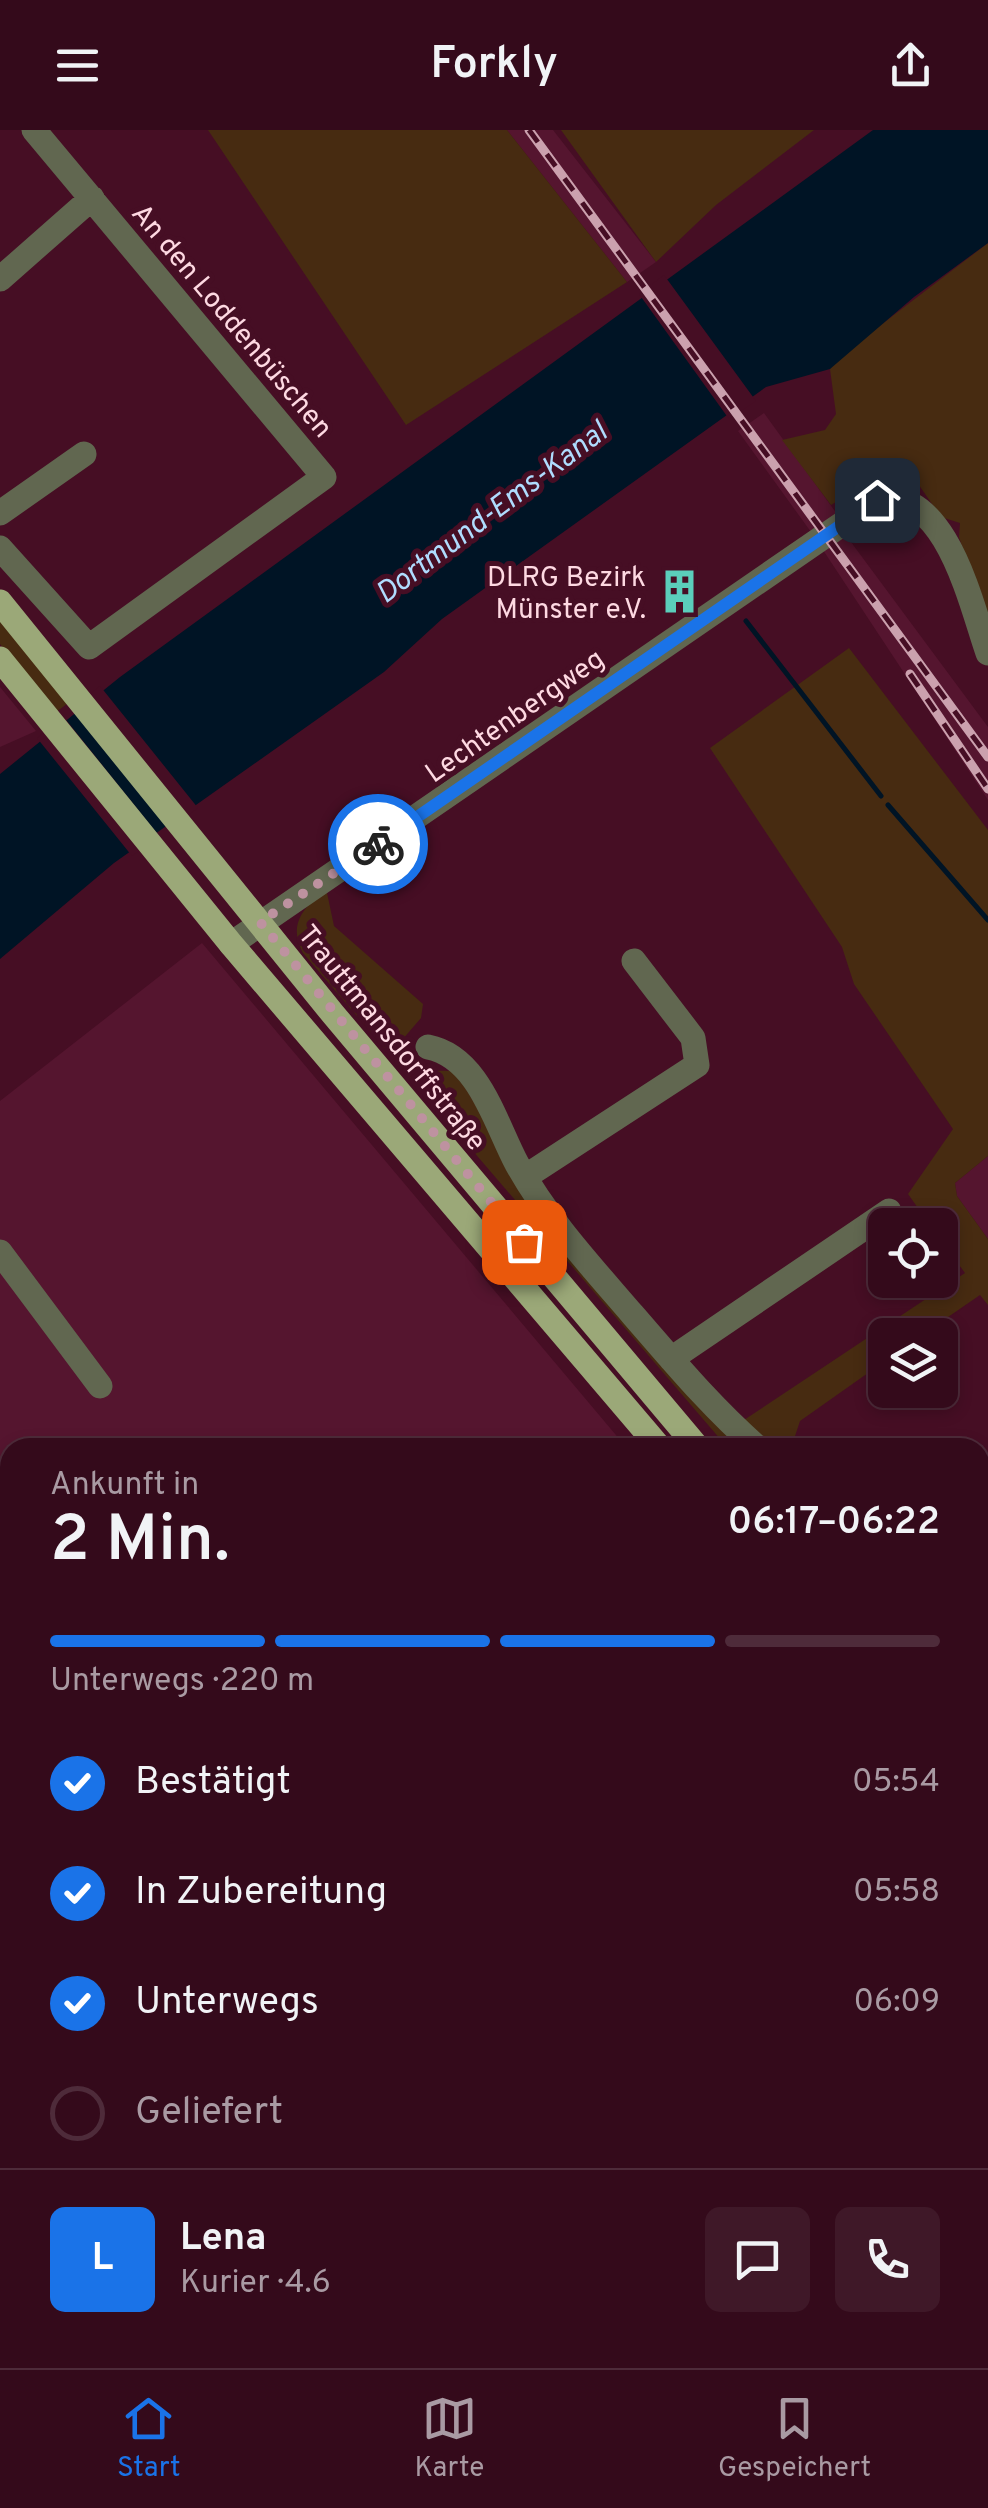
<!DOCTYPE html>
<html lang="de">
<head>
<meta charset="utf-8">
<style>
  :root { --surface:#340a1b; --page:#3f1828; --text:#f1f3f6; --muted:#a99aa3; --line:#4e2b3a; --accent:#1a73e8 }
  body { margin:0; font-family:Overpass,sans-serif; background:var(--page); color:var(--text); height:100vh; display:flex; flex-direction:column; font-size:38px; white-space:nowrap }
  * { box-sizing:border-box; margin:0 }
  p { font-size:32px; color:var(--muted) }
  .icon { flex:none; width:55px; height:55px; fill:none; stroke:currentColor; stroke-width:2; stroke-linecap:round; stroke-linejoin:round }
  .map { position:relative; flex:1; overflow:hidden }
  .side { position:absolute; left:0px; top:1308px; width:990px; height:932px; display:flex; flex-direction:column; background:var(--surface); border-radius:30px 30px 0 0; box-shadow:0 5px 15px #0003,0 0 0 2px var(--line) }
  .side>* { flex:none }
  .controls { position:absolute; left:868px; top:1078px; display:grid; gap:20px }
  .controls a { display:grid; place-items:center; width:90px; height:90px; border-radius:15px; background:var(--surface); box-shadow:0 5px 15px #0003,0 0 0 2px var(--line); font-size:50px }
  .pin { position:absolute; display:grid; place-items:center; width:85px; height:85px; color:#fff; margin:-42px; border-radius:20px; box-shadow:0 5px 15px #0006 }
  .courier { position:absolute; display:grid; place-items:center; width:100px; height:100px; margin:-50px; border:8px solid #1a73e8; border-radius:50%; background:#fff; color:#222; box-shadow:0 2px 12px #0007 }
  .head em { font-style:normal; font-weight:600 }
  .head div { display:flex; flex-direction:column-reverse }
  .head { display:flex; align-items:center; justify-content:space-between; height:170px; padding:0 50px }
  h1 { font-size:65px; font-weight:600; line-height:75px }
  .bar { display:grid; grid-template-columns:repeat(4,1fr); gap:15px 10px; align-content:center; height:120px; padding:0 50px }
  .bar i { height:12px; border-radius:8px; background:var(--line) }
  .bar .active { background:var(--accent) }
  .bar p { grid-column:span 4 }
  .line { display:flex; align-items:center; gap:25px; padding:0 50px; border-top:2px solid var(--line) }
  .line div { flex:1 }
  .round { display:grid; place-items:center; flex:none; width:105px; height:105px; border-radius:15px; background:var(--page) }
  ol { padding:0 50px; list-style:none }
  li { display:flex; align-items:center; gap:30px; height:110px }
  li p { margin-inline-start:auto }
  li .icon { padding:10px; border-radius:50%; background:var(--accent); color:#fff; stroke-width:4 }
  li:last-child { color:var(--muted) }
  li i { width:55px; height:55px; border:5px solid var(--line); border-radius:50% }
  header { display:flex; justify-content:space-between; align-items:center; height:130px; padding:0 50px; background:var(--surface); font-size:45px; font-weight:600 }
  .menu { display:flex; justify-content:space-around; align-items:center; height:140px; border-top:2px solid var(--line); background:var(--surface); font-size:28px; color:var(--muted) }
  .menu a { display:grid; justify-items:center; gap:5px }
  .menu .active { color:var(--accent) }
  .map>svg:first-child { display:block }
  .built { fill:#55152f }
  .green { fill:#472b11 }
  .water { fill:#001425 }
  .pier { fill:#460e24 }
  .lines { fill:none; stroke-linecap:round; stroke-linejoin:round }
  .stream { stroke:#001425; stroke-width:5 }
  .minor { stroke:#616750; stroke-width:25 }
  .major { stroke:#9ba878; stroke-width:25 }
  .rail-casing { stroke:#cba1ae; stroke-width:9 }
  .rail { stroke:#460e24; stroke-width:5; stroke-dasharray:15; stroke-linecap:butt }
  .done { stroke:#be92a0; stroke-width:10; stroke-dasharray:0 18 }
  .route { stroke:#1a73e8; stroke-width:12 }
  .labels { text-anchor:middle; stroke-width:10; stroke-linejoin:round; paint-order:stroke }
  .street-label { font-size:28px; fill:#fed9e2; stroke:#460e24 }
  .poi-label { font-size:28px; fill:#fed9e2; stroke:#460e24; text-anchor:end }
  .water-label { font-size:30px; font-style:italic; fill:#afdcfe; stroke:#460e24 }
</style>
</head>
<body>
<header><svg class="icon" aria-label="menu" viewBox="0 0 24 24"><path d="M4 6h16M4 12h16M4 18h16"/></svg>Forkly<svg class="icon" aria-label="share" viewBox="0 0 24 24"><path d="M12 15V3M7 8l5-5 5 5M5 13v7h14v-7"/></svg></header>
<div class="map">
<svg width="988" height="2238" viewBox="0 0 988 2238">
  <rect width="100%" height="100%" fill="#460e24"/>
  <path class="built" d="M507,0H553L656,132L627,152Z
    M764,283L837,384L811,402L738,301Z
    M845,404L988,597V670L823,420Z
    M0,557L36,601L0,617Z
    M202,813L626,1317L10,1318V2230H980V1746L988,1756V2238H0V971Z
    M988,1026V1109L957,1066L955,1053Z"/>
  <path class="green" d="M208,0H507L627,152L406,295Z
    M561,0H814L716,75L656,132Z
    M988,113V496L959,407L960,393L941,387L903,332L831,375L782,310L825,300L836,284L830,239L835,230Z
    M0,486L71,571L56,582L0,514Z
    M849,518L988,700V1026L955,1053L957,1066L988,1109V1175L980,1165L922,1205H885V1231L800,1291L795,1306L801,1317H776L744,1290L965,1143L940,1109V1095H930L908,1064L953,999L854,854L842,817L710,618Z
    M326,758L334,796L423,874L421,888L402,910C404,953 430,937 456,942L489,998L746,1317H727L303,823C287,793 305,777 326,758Z"/>
  <path class="water" d="M873,0H988V113L914,167L830,239L766,257L442,489L384,542L114,733L0,829V644L120,547Z"/>
  <path class="pier" d="M664,145L756,271L729,289L639,164Z
    M100,556L198,678L169,699L73,578Z
    M63,586L159,706L132,726L37,608Z"/>
  <g class="lines">
    <path class="stream" d="M746,491L881,666
      M888,675L988,790"/>
    <path class="minor" d="M0,149L92,68
      M0,383L84,324
      M0,418L89,517L324,347L34,0
      M231,814L877,370C946,356 971,475 988,523
      M428,917C479,927 495,993 517,1034C548,1090 591,1136 633,1185C673,1231 711,1277 758,1318
      M525,1047L697,935L693,908L634,831
      M0,1122L100,1256
      M671,1229L889,1081
      M980,1499L988,1502
      M980,1594L988,1610
      M0,1641L10,1634
      M0,1885L10,1899
      M980,2170L988,2165
      M980,2191L988,2186
      M248,2230L254,2238
      M897,2238L918,2230"/>
    <path class="major" d="M0,472L333,884L698,1318
      M0,529L231,814L660,1318
      M980,1660L988,1671
      M980,1708L988,1718"/>
    <defs>
      <path id="rail" d="M529,0L988,627
        M910,544L988,659"/>
    </defs>
    <use href="#rail" class="rail-casing"/>
    <use href="#rail" class="rail"/>
  </g>
  <g class="lines">
    <path class="done" d="M378,714L260,792L524,1112"/>
    <path class="route" d="M378,714L877,370"/>
  </g>
  <defs>
    <symbol id="building-bare" viewBox="-9 -9 18 18"><path d="M-4-6H4V6H1V3H-1V6H-4ZM-2.5-4.3h1.7v1.8h-1.7ZM.8-4.3h1.7v1.8H.8ZM-2.5-1h1.7V.8h-1.7ZM.8-1h1.7V.8H.8Z" fill="#5bcebb" stroke="#460e24" stroke-width="2.5" paint-order="stroke"/></symbol>
  </defs>
  <g fill-rule="evenodd">
    <use href="#building-bare" x="648" y="430" width="63" height="63"/>
  </g>
  <g class="labels">
    <g class="street-label">
      <text transform="translate(233 190) rotate(50)" y="10">An den Loddenbüschen</text>
      <text transform="translate(514 585) rotate(-35)" y="10">Lechtenbergweg</text>
      <text transform="translate(393 907) rotate(51)" y="10">Trauttmansdorffstraße</text>
    </g>
    <g class="poi-label">
      <text x="646" y="456">DLRG Bezirk<tspan x="646" dy="32">Münster e.V.</tspan></text>
    </g>
    <g class="water-label">
      <text transform="translate(491 382) rotate(-37)" y="10">Dortmund-Ems-Kanal</text>
    </g>
  </g>
</svg>
<div class="controls">
<a><svg class="icon" aria-label="locate" viewBox="0 0 24 24"><circle cx="12" cy="12" r="6"/><path d="M12 2v4M12 18v4M2 12h4M18 12h4"/></svg></a>
<a><svg class="icon" aria-label="layers" viewBox="0 0 24 24"><path d="M12 4l9 5-9 5-9-5zM3 14l9 5 9-5"/></svg></a>
</div>
<div class="pin" style="left:524px;top:1112px;background:#ea580c"><svg class="icon" aria-label="bag" viewBox="0 0 24 24"><path d="M5 8h14l-1 12H6zM9 8a3 3 0 0 1 6 0"/></svg></div>
<div class="pin" style="left:877px;top:370px;background:#1f2937"><svg class="icon" aria-label="home" viewBox="0 0 24 24"><path d="M3 11l9-7 9 7M6 9v11h12V9"/></svg></div>
<div class="courier" style="left:378px;top:714px"><svg class="icon" aria-label="bike" viewBox="0 0 24 24"><circle cx="6" cy="16" r="4"/><circle cx="18" cy="16" r="4"/><path d="M6 16l4-8h5l3 8M10 8l3 8H6M13 5h3"/></svg></div>
<section class="side">
<div class="head"><div><h1>2 Min.</h1><p>Ankunft in</p></div><em>06:17–06:22</em></div>
<div class="bar"><i class="active"></i><i class="active"></i><i class="active"></i><i></i><p>Unterwegs · 220 m</p></div>
<ol>
<li><svg class="icon" aria-label="check" viewBox="0 0 24 24"><path d="M5 12l5 5 9-10"/></svg>Bestätigt<p>05:54</p></li>
<li><svg class="icon" aria-label="check" viewBox="0 0 24 24"><path d="M5 12l5 5 9-10"/></svg>In Zubereitung<p>05:58</p></li>
<li><svg class="icon" aria-label="check" viewBox="0 0 24 24"><path d="M5 12l5 5 9-10"/></svg>Unterwegs<p>06:09</p></li>
<li><i></i>Geliefert</li>
</ol>
<div class="line" style="height:180px"><b class="round" style="background:var(--accent);color:#fff">L</b><div><b>Lena</b><p>Kurier · 4.6</p></div><a class="round"><svg class="icon" aria-label="chat" viewBox="0 0 24 24"><path d="M4 5h16v11H9l-5 4z"/></svg></a><a class="round"><svg class="icon" aria-label="phone" viewBox="0 0 24 24"><path d="M5 4h4l2 5-3 2q2 4 5 5l2-3 5 2v4C11 20 4 13 5 4z"/></svg></a></div>
</section>
</div>
<nav class="menu">
<a class="active"><svg class="icon" aria-label="home" viewBox="0 0 24 24"><path d="M3 11l9-7 9 7M6 9v11h12V9"/></svg>Start</a>
<a><svg class="icon" aria-label="map" viewBox="0 0 24 24"><path d="M3 6l6-2 6 2 6-2v14l-6 2-6-2-6 2zM9 4v14M15 6v14"/></svg>Karte</a>
<a><svg class="icon" aria-label="saved" viewBox="0 0 24 24"><path d="M7 4h10v16l-5-4-5 4z"/></svg>Gespeichert</a>
</nav>
</body>
</html>
